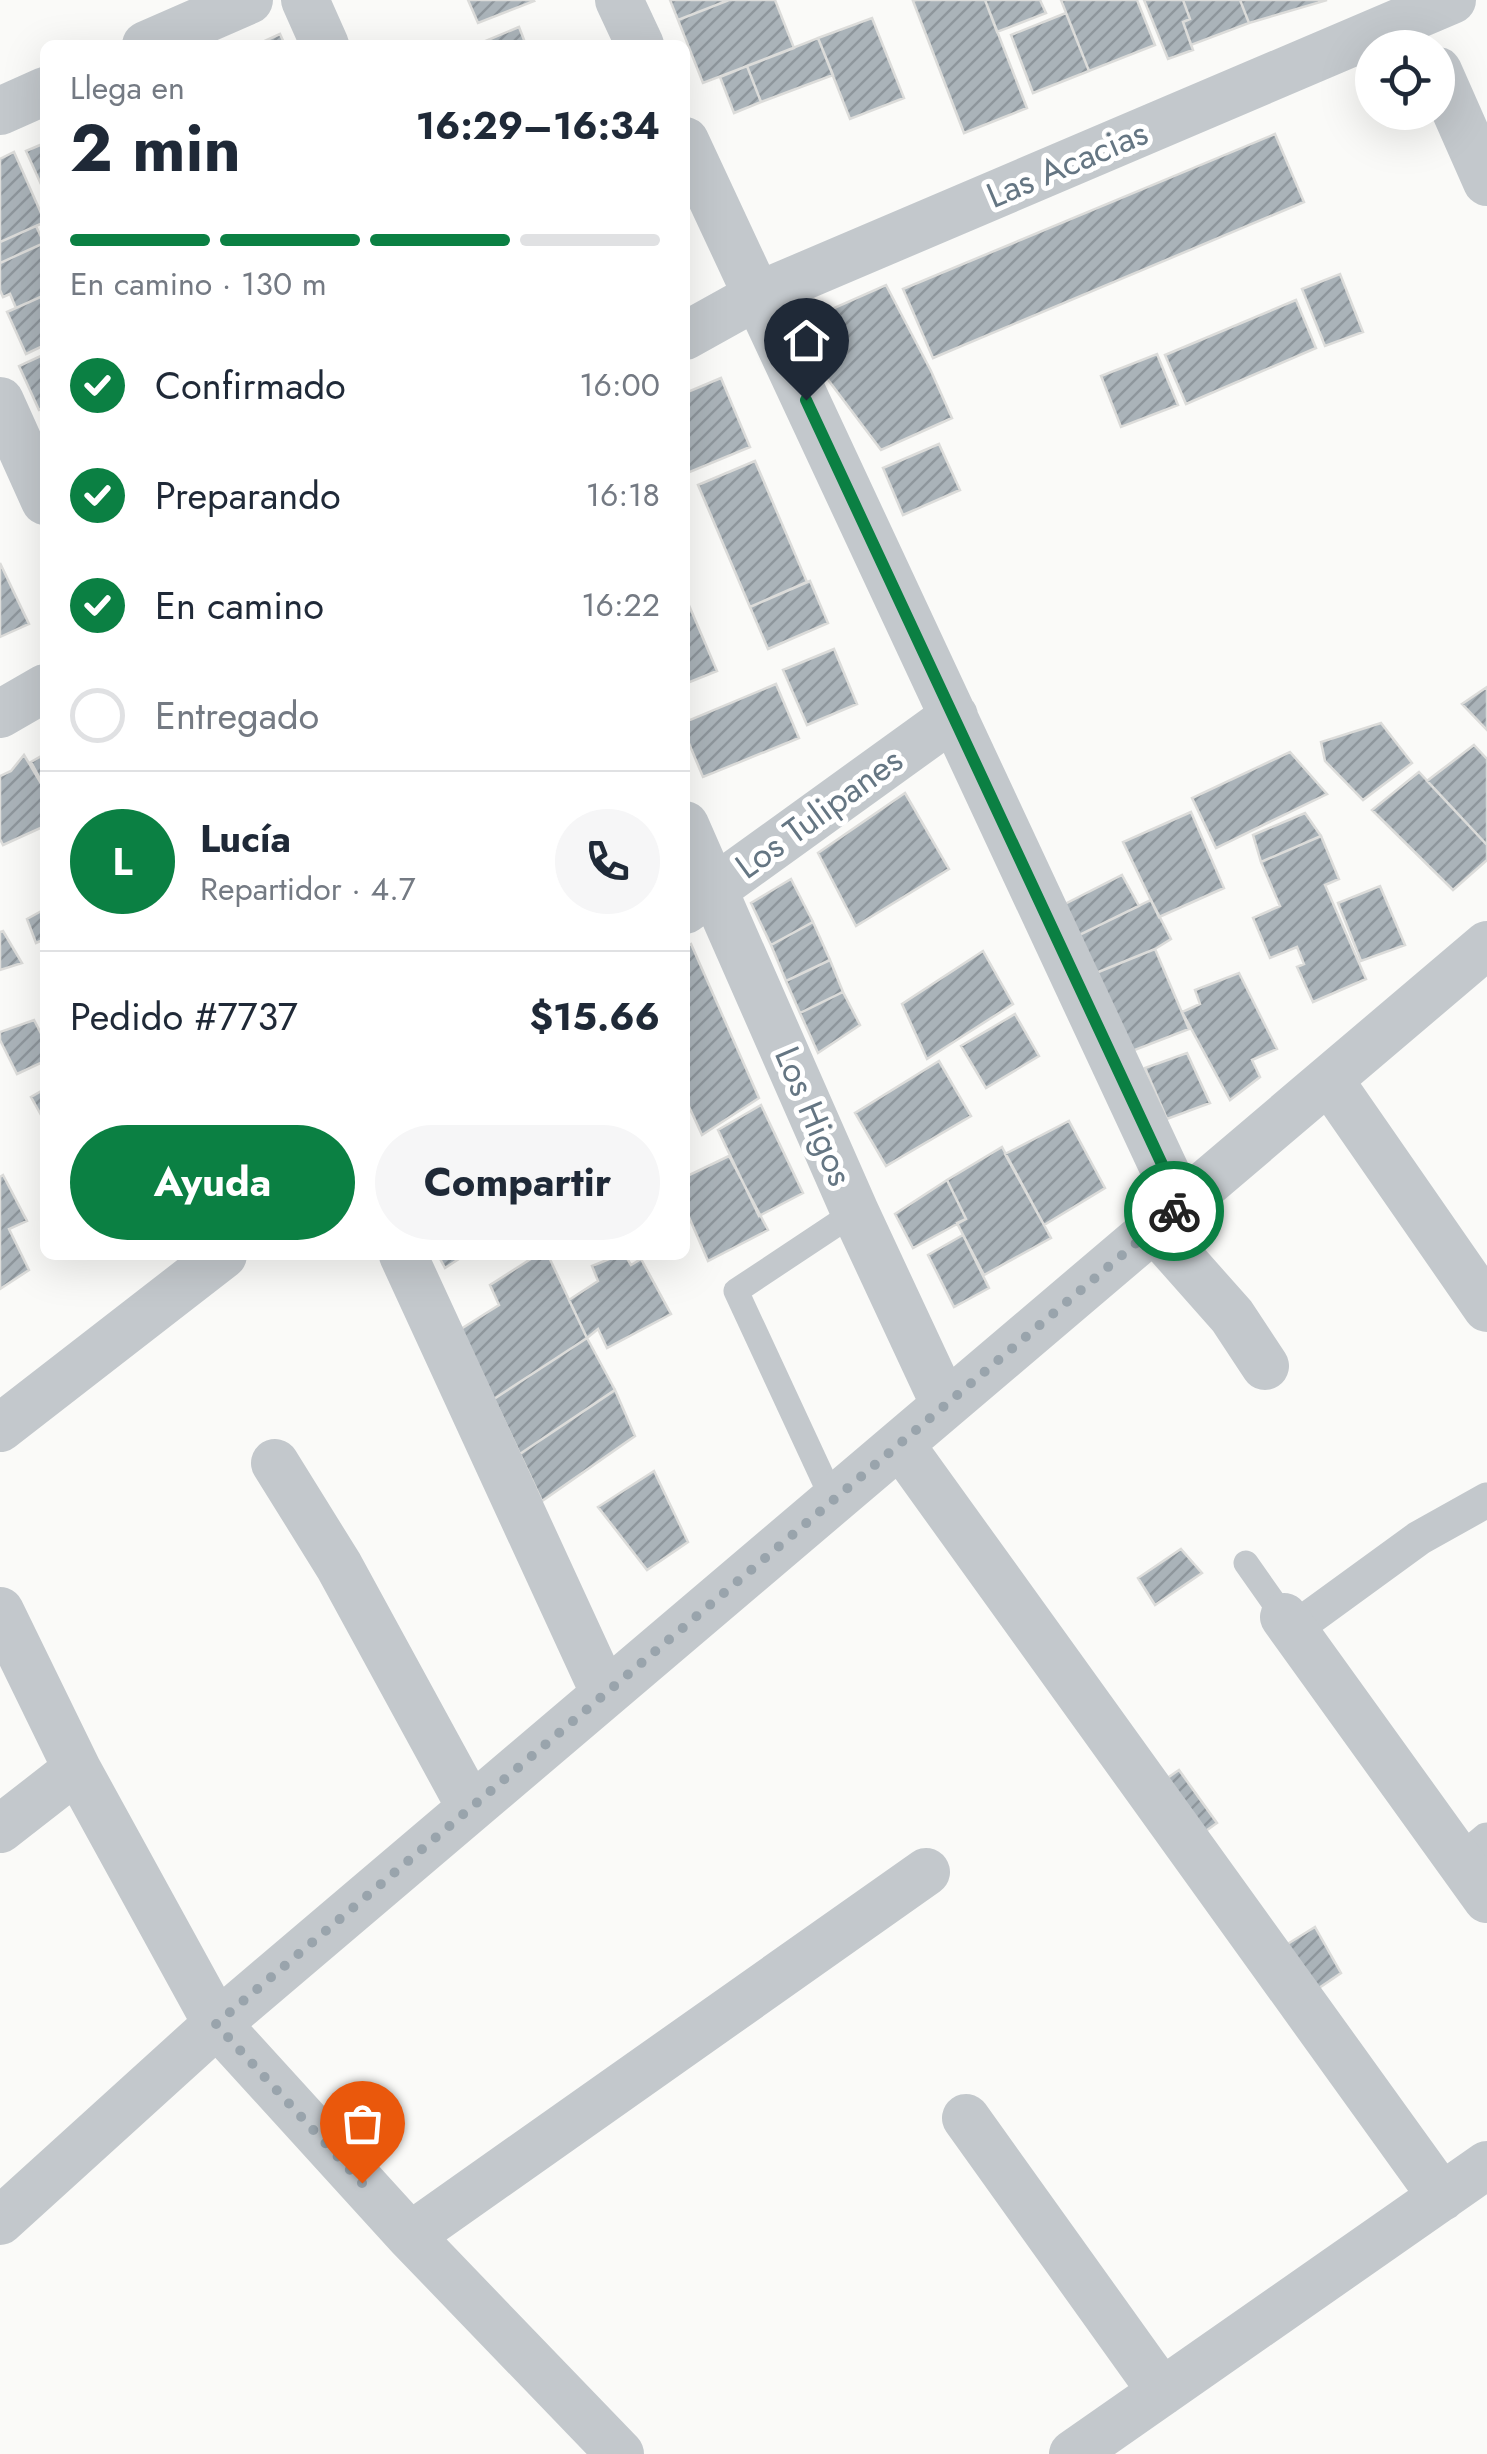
<!DOCTYPE html>
<html lang="es">
<head>
<meta charset="utf-8">
<style>
  :root { --surface:#fff; --page:#f6f6f7; --text:#1f2937; --muted:#747a83; --line:#e0e1e3; --accent:#0b8043 }
  body { margin:0; font-family:Jost,sans-serif; background:var(--page); color:var(--text); height:100vh; display:flex; flex-direction:column; font-size:38px; white-space:nowrap }
  * { box-sizing:border-box; margin:0 }
  p { font-size:32px; color:var(--muted) }
  .icon { flex:none; width:55px; height:55px; fill:none; stroke:currentColor; stroke-width:2; stroke-linecap:round; stroke-linejoin:round }
  .map { position:relative; flex:1; overflow:hidden }
  .panel { position:absolute; left:40px; top:40px; width:650px; height:1220px; display:flex; flex-direction:column; background:var(--surface); border-radius:15px; box-shadow:0 10px 40px #0002 }
  .panel>* { flex:none }
  .controls { position:absolute; left:1355px; top:30px; display:grid; gap:20px }
  .controls a { display:grid; place-items:center; width:100px; height:100px; border-radius:50%; background:var(--surface); box-shadow:0 10px 40px #0002; font-size:50px }
  .pin { position:absolute; display:grid; place-items:center; width:85px; height:85px; color:#fff; margin:-102px -42px; border-radius:50% 50% 50% 0; rotate:-45deg; box-shadow:0 0 10px #0007 }
  .pin .icon { rotate:45deg }
  .courier { position:absolute; display:grid; place-items:center; width:100px; height:100px; margin:-50px; border:8px solid #0b8043; border-radius:50%; background:#fff; color:#222; box-shadow:0 2px 12px #0007 }
  .headline em { font-style:normal; font-weight:700 }
  .headline div { display:flex; flex-direction:column-reverse }
  .headline { display:flex; align-items:center; justify-content:space-between; height:170px; padding:0 30px }
  h1 { font-size:65px; font-weight:700; line-height:75px }
  .bar { display:grid; grid-template-columns:repeat(4,1fr); gap:15px 10px; align-content:center; height:120px; padding:0 30px }
  .bar i { height:12px; border-radius:8px; background:var(--line) }
  .bar .current { background:var(--accent) }
  .bar p { grid-column:span 4 }
  .line { display:flex; align-items:center; gap:25px; padding:0 30px; border-top:2px solid var(--line) }
  .line div { flex:1 }
  .round { display:grid; place-items:center; flex:none; width:105px; height:105px; border-radius:52px; background:var(--page) }
  ol { padding:0 30px; list-style:none }
  li { display:flex; align-items:center; gap:30px; height:110px }
  li p { margin-inline-start:auto }
  li .icon { padding:10px; border-radius:50%; background:var(--accent); color:#fff; stroke-width:4 }
  li:last-child { color:var(--muted) }
  li i { width:55px; height:55px; border:5px solid var(--line); border-radius:50% }
  .primary-button { display:flex; gap:20px; margin-top:auto; padding:20px 30px }
  .primary-button a { flex:1; height:115px; border-radius:60px; background:var(--accent); color:#fff; font-size:40px; font-weight:700; line-height:115px; text-align:center }
  .primary-button a+a { background:var(--page); color:var(--text) }
  .map>svg:first-child { display:block }
  .building { fill:url(#building-hatch); stroke:#dcdcda; stroke-width:2.5 }
  .lines { fill:none; stroke-linecap:round; stroke-linejoin:round }
  .service { stroke:#c3c8cc; stroke-width:25 }
  .pedestrian { stroke:#c3c8cc; stroke-width:35 }
  .minor { stroke:#c3c8cc; stroke-width:48 }
  .done { stroke:#99a4ac; stroke-width:10; stroke-dasharray:0 18 }
  .route { stroke:#0b8043; stroke-width:12 }
  .labels { text-anchor:middle; stroke-width:10; stroke-linejoin:round; paint-order:stroke }
  .street-label { font-size:35px; fill:#657683; stroke:#fff }
</style>
</head>
<body>
<div class="map">
<svg width="1487" height="2454" viewBox="0 0 1487 2454">
  <defs>
    <pattern id="building-hatch" width="6" height="6" patternUnits="userSpaceOnUse" patternTransform="scale(2.5)"><rect width="6" height="6" fill="#aab3b9"/><path d="M-1 1l2-2M0 6l6-6M5 7l2-2" fill="none" stroke="#8e969c"/></pattern>
  </defs>
  <rect width="100%" height="100%" fill="#fafaf8"/>
  <path class="building" d="M468,0H533L534,1L478,23Z
    M670,0H729L678,20Z
    M729,0H775L794,48L703,83L678,20Z
    M916,0H985L1027,108L964,133L913,1Z
    M985,0H1040L1046,13L997,32Z
    M1061,0H1137L1155,45L1089,71Z
    M1144,0H1183L1190,19L1183,22L1193,50L1168,59Z
    M1183,0H1240L1249,23L1191,45L1183,22L1190,19Z
    M1240,0H1327L1249,23Z
    M1066,13L1089,71L1033,93L1011,35Z
    M872,18L904,98L850,119L818,38Z
    M519,27L526,45H476Z
    M280,34L285,45H256Z
    M818,38L833,75L761,102L747,66Z
    M747,66L761,102L734,113L720,77Z
    M1275,134L1304,202L933,358L903,289Z
    M45,143V193L26,151Z
    M14,152L45,222L0,242V159Z
    M36,226L44,243L0,263V242Z
    M44,243L45,295L16,308L10,294L3,297L0,290V263Z
    M1340,274L1363,332L1325,346L1302,289Z
    M886,285L931,371L952,418L881,450L789,328Z
    M45,295V345L26,354L7,312Z
    M1296,300L1316,348L1186,404L1165,355Z
    M45,354V408L39,410L19,366Z
    M1157,354L1178,405L1121,427L1101,376Z
    M721,378L750,447L685,474V393Z
    M939,444L960,490L903,515L883,468Z
    M755,461L807,582L750,607L698,485Z
    M0,563L29,624L0,637Z
    M810,581L828,623L768,649L750,607Z
    M685,596L717,671L685,684Z
    M834,649L857,704L807,725L783,670Z
    M776,684L799,738L703,777L685,734V722Z
    M1487,687V730L1462,704Z
    M1381,723L1412,763L1363,800L1325,761L1321,742Z
    M1474,745L1487,759V845L1427,781Z
    M1290,752L1327,794L1216,848L1192,798Z
    M45,754V788L31,762Z
    M24,755L45,790V826L3,845L0,839V776L11,771Z
    M1419,772L1487,845V860L1453,890L1372,810Z
    M905,793L949,869L856,926L818,853Z
    M1191,812L1224,888L1159,917L1123,842Z
    M1305,813L1321,836L1261,862L1253,835Z
    M1321,836L1339,879L1325,885L1366,979L1313,1002L1297,967L1304,964L1297,947L1270,958L1253,918L1280,906L1261,862Z
    M1122,875L1139,906L1075,937L1059,907Z
    M791,879L813,922L771,945L751,903Z
    M1380,886L1405,945L1361,961L1338,903Z
    M1151,900L1171,939L1155,949L1091,975L1075,937Z
    M45,909V939L36,943L27,919Z
    M813,922L830,960L786,981L771,945Z
    M3,931L22,963L0,970V932Z
    M691,944L759,1098L702,1135L685,1098V948Z
    M1155,949L1189,1029L1127,1053L1091,975Z
    M983,951L1013,1004L927,1059L902,1004Z
    M830,960L843,992L800,1013L786,981Z
    M1239,973L1277,1049L1252,1060L1260,1077L1230,1100L1182,1012L1200,1004L1195,990Z
    M843,992L860,1025L818,1053L800,1013Z
    M1015,1014L1039,1056L986,1088L961,1046Z
    M34,1020L45,1041V1061L17,1074L0,1040V1032Z
    M1187,1053L1210,1103L1167,1119L1145,1068Z
    M939,1061L971,1116L886,1166L855,1113Z
    M45,1089V1122L31,1097Z
    M761,1105L803,1193L759,1216L718,1130Z
    M1069,1121L1105,1188L1044,1225L1005,1154Z
    M1002,1147L1051,1238L984,1275L957,1223L966,1219L947,1180Z
    M729,1156L768,1230L708,1261L685,1208V1177Z
    M3,1175L27,1221L9,1229L29,1270L0,1289V1177Z
    M947,1180L966,1219L913,1248L895,1214Z
    M963,1235L989,1288L954,1307L928,1255Z
    M438,1255H465L445,1268Z
    M537,1255H548L587,1338L494,1399L461,1329L499,1305L490,1285Z
    M619,1255H625L631,1265L641,1259L671,1314L607,1348L598,1329L587,1338L569,1300L598,1281L592,1266Z
    M587,1338L615,1390L520,1454L494,1399Z
    M615,1390L635,1436L542,1501L520,1454Z
    M654,1471L688,1542L647,1570L598,1507Z
    M1181,1549L1202,1573L1155,1605L1138,1578Z
    M1179,1770L1217,1823L1200,1835L1163,1781Z
    M1315,1927L1341,1973L1313,1992L1281,1948Z"/>
  <g class="lines">
    <path class="service" d="M833,1500L736,1291L855,1212
      M1246,1563L1284,1617"/>
    <path class="pedestrian" d="M1294,1629L1419,1538L1487,1500
      M1461,1862L1487,1840"/>
    <path class="minor" d="M305,0L325,45
      M619,0L640,45
      M146,45L249,0
      M1438,71L1487,182
      M0,111L45,91
      M685,141L1181,1205
      M685,336L757,296L1452,0
      M0,401L45,501
      M0,714L45,688
      M685,825L855,1212L945,1405
      M685,910L954,716
      M1329,1080L1487,1308
      M1154,1228L1232,1316L1265,1366
      M403,1255L605,1694
      M0,1428L223,1255
      M900,1444L1442,2197
      M275,1463L339,1566L471,1808
      M0,1611L77,1769L217,2024L410,2236L620,2454
      M1284,1617L1487,1899
      M0,1829L77,1769
      M966,2118L1162,2392
      M0,2221L217,2024L1487,945
      M410,2236L926,1872
      M1073,2454L1487,2165"/>
  </g>
  <g class="lines">
    <path class="done" d="M362,2183L216,2024L1174,1211"/>
    <path class="route" d="M806,400L1181,1205L1174,1211"/>
  </g>
  <g class="labels">
    <g class="street-label">
      <text transform="translate(1067 164) rotate(-23)" y="12">Las Acacias</text>
      <text transform="translate(819 813) rotate(-36)" y="12">Los Tulipanes</text>
      <text transform="translate(814 1116) rotate(67)" y="12">Los Higos</text>
    </g>
  </g>
</svg>
<div class="controls">
<a><svg class="icon" aria-label="locate" viewBox="0 0 24 24"><circle cx="12" cy="12" r="6"/><path d="M12 2v4M12 18v4M2 12h4M18 12h4"/></svg></a>
</div>
<div class="pin" style="left:362px;top:2183px;background:#ea580c"><svg class="icon" aria-label="bag" viewBox="0 0 24 24"><path d="M5 8h14l-1 12H6zM9 8a3 3 0 0 1 6 0"/></svg></div>
<div class="pin" style="left:806px;top:400px;background:#1f2937"><svg class="icon" aria-label="home" viewBox="0 0 24 24"><path d="M3 11l9-7 9 7M6 9v11h12V9"/></svg></div>
<div class="courier" style="left:1174px;top:1211px"><svg class="icon" aria-label="bike" viewBox="0 0 24 24"><circle cx="6" cy="16" r="4"/><circle cx="18" cy="16" r="4"/><path d="M6 16l4-8h5l3 8M10 8l3 8H6M13 5h3"/></svg></div>
<section class="panel">
<div class="headline"><div><h1>2 min</h1><p>Llega en</p></div><em>16:29–16:34</em></div>
<div class="bar"><i class="current"></i><i class="current"></i><i class="current"></i><i></i><p>En camino · 130 m</p></div>
<ol>
<li><svg class="icon" aria-label="check" viewBox="0 0 24 24"><path d="M5 12l5 5 9-10"/></svg>Confirmado<p>16:00</p></li>
<li><svg class="icon" aria-label="check" viewBox="0 0 24 24"><path d="M5 12l5 5 9-10"/></svg>Preparando<p>16:18</p></li>
<li><svg class="icon" aria-label="check" viewBox="0 0 24 24"><path d="M5 12l5 5 9-10"/></svg>En camino<p>16:22</p></li>
<li><i></i>Entregado</li>
</ol>
<div class="line" style="height:180px"><b class="round" style="background:var(--accent);color:#fff">L</b><div><b>Lucía</b><p>Repartidor · 4.7</p></div><a class="round"><svg class="icon" aria-label="phone" viewBox="0 0 24 24"><path d="M5 4h4l2 5-3 2q2 4 5 5l2-3 5 2v4C11 20 4 13 5 4z"/></svg></a></div>
<div class="line" style="height:130px"><div>Pedido #7737</div><b>$15.66</b></div>
<div class="primary-button"><a>Ayuda</a><a>Compartir</a></div>
</section>
</div>
</body>
</html>
